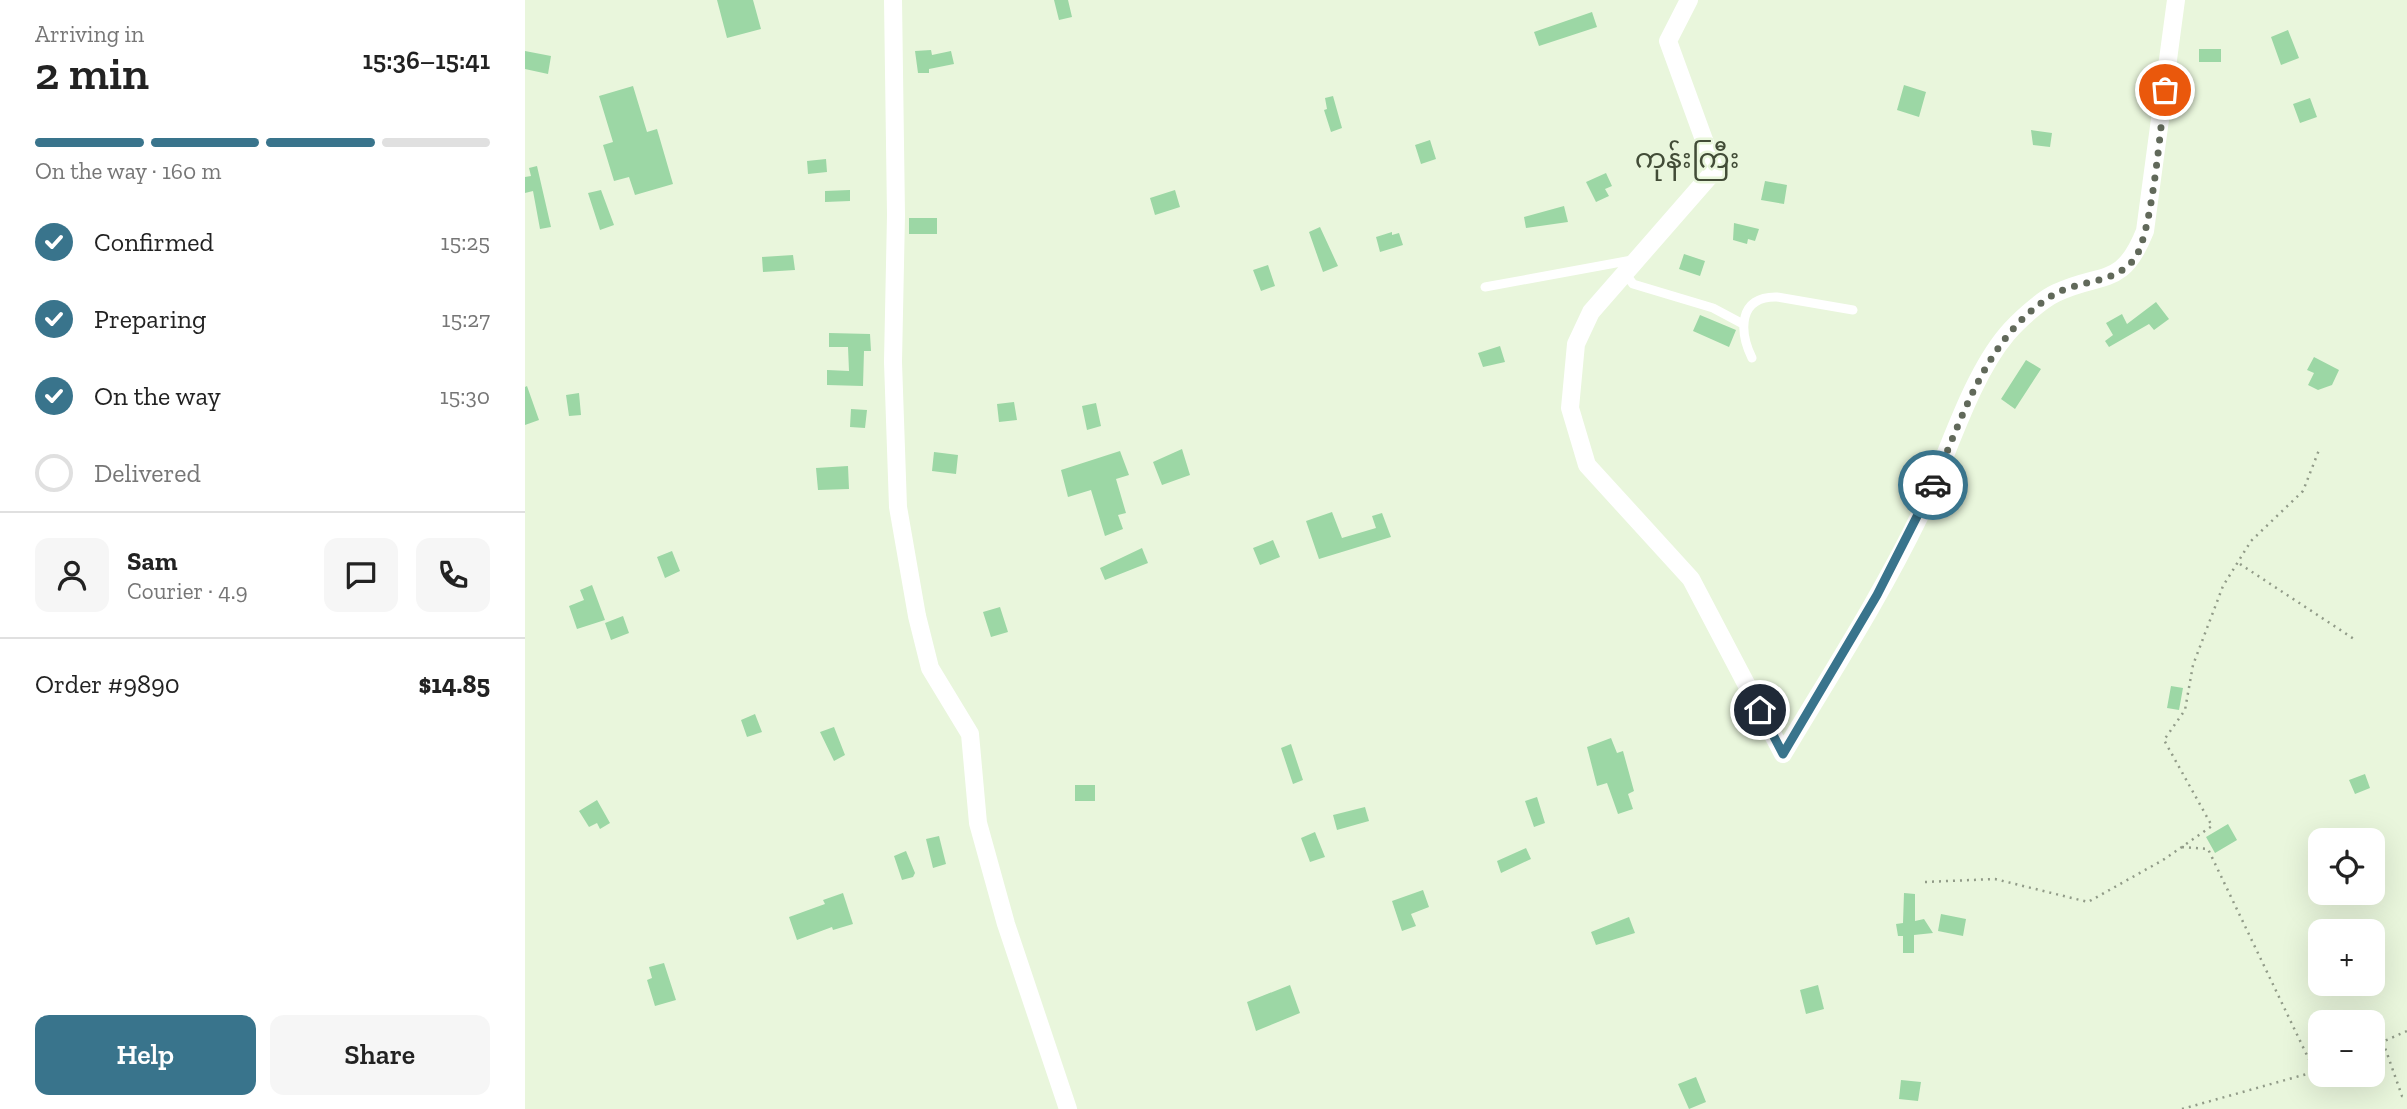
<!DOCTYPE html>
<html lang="en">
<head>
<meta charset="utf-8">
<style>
  :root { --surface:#fff; --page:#f6f6f6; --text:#222; --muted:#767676; --line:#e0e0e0; --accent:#39748c }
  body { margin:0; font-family:"Zilla Slab","Noto Sans Myanmar",serif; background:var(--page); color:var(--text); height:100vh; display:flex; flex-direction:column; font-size:26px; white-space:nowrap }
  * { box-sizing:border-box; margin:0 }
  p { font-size:23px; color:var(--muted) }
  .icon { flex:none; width:38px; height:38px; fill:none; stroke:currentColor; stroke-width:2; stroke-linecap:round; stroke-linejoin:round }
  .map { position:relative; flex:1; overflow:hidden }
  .drawer { display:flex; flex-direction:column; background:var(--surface); width:525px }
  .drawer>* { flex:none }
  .buttons { position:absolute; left:1783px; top:828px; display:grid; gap:14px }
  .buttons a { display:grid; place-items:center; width:77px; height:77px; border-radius:14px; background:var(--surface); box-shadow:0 7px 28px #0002; font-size:35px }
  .pin { position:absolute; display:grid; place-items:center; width:60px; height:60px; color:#fff; margin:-30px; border:4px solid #fff; border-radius:50%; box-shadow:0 2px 7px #0007 }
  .courier { position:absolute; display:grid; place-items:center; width:70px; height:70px; margin:-35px; border:5px solid #39748c; border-radius:50%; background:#fff; color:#222; box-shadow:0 2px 9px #0007 }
  .head em { font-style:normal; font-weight:600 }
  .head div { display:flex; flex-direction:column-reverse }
  .head { display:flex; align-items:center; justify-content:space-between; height:119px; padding:0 35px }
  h1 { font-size:46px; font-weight:600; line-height:52px }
  .bar { display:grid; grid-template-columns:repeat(4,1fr); gap:10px 7px; align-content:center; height:84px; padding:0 35px }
  .bar i { height:9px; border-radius:5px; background:var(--line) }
  .bar .selected { background:var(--accent) }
  .bar p { grid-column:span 4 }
  .line { display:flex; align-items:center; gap:18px; padding:0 35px; border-top:2px solid var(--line) }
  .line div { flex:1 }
  .round { display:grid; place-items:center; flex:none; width:74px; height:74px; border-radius:14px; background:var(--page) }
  ol { padding:0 35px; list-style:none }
  li { display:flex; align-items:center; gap:21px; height:77px }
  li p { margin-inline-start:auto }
  li .icon { padding:7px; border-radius:50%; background:var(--accent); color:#fff; stroke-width:4 }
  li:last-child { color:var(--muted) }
  li i { width:38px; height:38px; border:4px solid var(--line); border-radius:50% }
  .button { display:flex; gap:14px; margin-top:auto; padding:14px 35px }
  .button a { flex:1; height:80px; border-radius:14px; background:var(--accent); color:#fff; font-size:28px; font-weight:600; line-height:80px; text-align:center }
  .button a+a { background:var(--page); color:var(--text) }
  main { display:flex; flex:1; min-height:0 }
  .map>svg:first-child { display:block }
  .building { fill:#9cd7a5 }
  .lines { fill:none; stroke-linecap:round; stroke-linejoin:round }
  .path { stroke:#919b88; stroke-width:2.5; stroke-dasharray:2 5; stroke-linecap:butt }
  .service { stroke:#fff; stroke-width:9 }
  .minor { stroke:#fff; stroke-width:18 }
  .done { stroke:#61695a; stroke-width:7; stroke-dasharray:0 12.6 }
  .route { stroke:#39748c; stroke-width:9 }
  .labels { text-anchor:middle; stroke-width:5; stroke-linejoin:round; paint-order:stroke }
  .quarter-label { font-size:28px; fill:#424c37; stroke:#e9f6dc }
</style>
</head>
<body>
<main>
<section class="drawer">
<div class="head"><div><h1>2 min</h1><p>Arriving in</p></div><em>15:36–15:41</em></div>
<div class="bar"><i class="selected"></i><i class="selected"></i><i class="selected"></i><i></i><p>On the way · 160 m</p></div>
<ol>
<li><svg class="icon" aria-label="check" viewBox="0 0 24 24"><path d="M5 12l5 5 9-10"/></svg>Confirmed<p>15:25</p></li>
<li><svg class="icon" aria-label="check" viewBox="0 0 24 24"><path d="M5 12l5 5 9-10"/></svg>Preparing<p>15:27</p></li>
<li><svg class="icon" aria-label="check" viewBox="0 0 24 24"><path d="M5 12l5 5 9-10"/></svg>On the way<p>15:30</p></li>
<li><i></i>Delivered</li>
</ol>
<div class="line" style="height:126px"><a class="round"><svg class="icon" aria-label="person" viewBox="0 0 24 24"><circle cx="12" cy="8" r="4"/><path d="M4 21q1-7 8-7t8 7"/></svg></a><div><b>Sam</b><p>Courier · 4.9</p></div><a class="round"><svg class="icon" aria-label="chat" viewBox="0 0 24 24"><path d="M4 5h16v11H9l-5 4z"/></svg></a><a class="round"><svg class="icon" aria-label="phone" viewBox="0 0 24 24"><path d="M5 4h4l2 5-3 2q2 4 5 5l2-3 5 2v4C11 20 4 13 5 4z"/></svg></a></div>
<div class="line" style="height:91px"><div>Order #9890</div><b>$14.85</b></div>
<div class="button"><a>Help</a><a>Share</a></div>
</section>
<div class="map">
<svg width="1882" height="1109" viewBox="0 0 1882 1109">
  <rect width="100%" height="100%" fill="#e9f6dc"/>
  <path class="building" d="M192,0H228L236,29L202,38Z
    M529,0H543L547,17L534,20Z
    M1067,12L1072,27L1014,46L1009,32Z
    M1763,30L1774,58L1756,65L1746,37Z
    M1674,49H1696V62H1674Z
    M406,50L407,55L426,51L429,64L404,69V73H393L390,51Z
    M0,51L26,56L23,74L0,69Z
    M1379,85L1401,92L1394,117L1372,110Z
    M108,86L122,132L132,129L148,184L110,195L104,177L89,181L78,145L88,142L74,96Z
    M808,96L817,128L806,132L799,110L802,109L800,98Z
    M1785,98L1792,117L1775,123L1768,104Z
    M1506,130L1527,133L1525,147L1508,145Z
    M905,140L911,159L896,164L890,145Z
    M301,159L302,172L283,174L282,161Z
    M12,166L26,227L15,229L8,191L0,193V177L6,176L4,168Z
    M1081,173L1087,186L1080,189L1084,196L1071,202L1061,182Z
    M1240,181L1262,185L1259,204L1236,200Z
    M76,190L89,225L75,230L63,193Z
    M325,190V201L300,202V191Z
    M650,190L655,207L630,215L625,198Z
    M1039,206L1043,222L1001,228L999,217Z
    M384,218H412V234H384Z
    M1209,223L1234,229L1230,241L1223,239L1222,244L1208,240Z
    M795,227L813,266L798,272L784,232Z
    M867,232V235L874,233L878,245L855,252L851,237Z
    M1159,254L1180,261L1175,276L1154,269Z
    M268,255L270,270L238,272L237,257Z
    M743,265L750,286L736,291L728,270Z
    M1631,302L1644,319L1629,330L1624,324L1584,347L1580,341L1588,335L1581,323L1597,314L1602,324Z
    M1175,315L1211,330L1204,347L1168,331Z
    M304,333L345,334L346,351H339L338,386L302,385V370L324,371L323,347H304Z
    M975,346L980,362L958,367L953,353Z
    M1789,357L1814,370L1807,385L1793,390L1783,385L1789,373L1782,370Z
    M1501,360L1516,369L1490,409L1476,399Z
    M2,386L14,420L0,425V387Z
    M54,393L56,415L44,416L41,395Z
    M489,402L492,420L474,422L472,404Z
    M571,403L576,426L562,430L557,406Z
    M326,409L342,410L340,428L325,427Z
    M657,449L665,475L637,485L628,462Z
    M595,451L604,475L591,479L601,513L593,515L598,529L580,536L566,490L543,497L536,470Z
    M409,452L433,455L431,474L407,471Z
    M323,466L324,489L293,490L291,468Z
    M807,512L817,538L851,528L847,516L857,513L866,537L794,559L781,521Z
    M748,540L755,557L735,565L728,548Z
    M617,548L623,563L580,580L575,568Z
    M147,551L155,571L140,578L132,557Z
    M67,585L80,620L52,629L44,606L59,600L55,590Z
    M475,607L483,632L466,637L458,612Z
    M98,616L104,633L86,640L80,623Z
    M1646,686L1658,688L1654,710L1642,708Z
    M230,714L237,732L222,737L216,720Z
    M309,727L320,755L309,761L295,732Z
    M1086,738L1092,753L1098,751L1109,791L1103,794L1108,809L1093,814L1082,783L1072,786L1062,747Z
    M766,744L778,780L768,784L756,748Z
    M1840,774L1845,788L1830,794L1824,780Z
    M550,785H570V801H550Z
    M1012,797L1020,823L1009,827L1000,801Z
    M72,800L85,823L75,829L72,823L64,827L54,811Z
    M840,807L844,821L812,830L808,815Z
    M1703,824L1712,840L1690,853L1681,837Z
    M790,832L800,857L785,862L776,838Z
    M414,836L421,864L408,868L401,839Z
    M1001,848L1006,859L976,873L972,861Z
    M381,851L390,873L388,877L377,880L369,856Z
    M898,890L904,907L886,914L891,926L877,931L867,901Z
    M318,893L328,924L308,930L307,927L272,940L264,917L300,904L298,900Z
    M1379,893L1390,894V921L1399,919L1408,933L1389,935V953H1378V936H1373L1371,924L1378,923Z
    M1416,914L1441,919L1438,936L1413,931Z
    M1104,917L1110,933L1071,945L1066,932Z
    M139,963L151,1000L130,1006L122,980L127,978L124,967Z
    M765,985L775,1013L731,1031L722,1002Z
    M1293,985L1299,1009L1281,1014L1275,990Z
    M1171,1077L1181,1102L1164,1109L1153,1084Z
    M1376,1080L1396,1082L1393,1101L1374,1099Z"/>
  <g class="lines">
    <path class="path" d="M1715,564L1829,639
      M1657,847L1683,849L1790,1072
      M1400,882L1470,879L1563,902L1638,860L1687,826L1639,740L1660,710L1668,665L1698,586L1726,541L1778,491L1794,450
      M1858,1042L1877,1096L1882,1098
      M1848,1046L1882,1031
      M1657,1109L1796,1070"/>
    <path class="service" d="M1100,273L1108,284L1188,308L1218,324
      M960,287L1107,260
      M1227,358C1214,331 1213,296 1252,297L1328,310"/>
    <path class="minor" d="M368,0L371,215L368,362L373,507L392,616L405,668L445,734L453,823L481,924L543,1109
      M1164,0L1143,41L1190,170L1066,312L1051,344L1045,408L1062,465L1166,579L1258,754
      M1258,754C1305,675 1355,598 1395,515C1421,460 1444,379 1482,334C1493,321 1516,300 1531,293C1577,271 1597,289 1620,231L1651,0"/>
  </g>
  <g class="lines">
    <path class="done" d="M1408,485C1438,417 1461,336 1528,295C1554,279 1590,285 1610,258C1627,234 1636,124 1640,90"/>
    <path class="route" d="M1235,710L1258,754L1352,595L1408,485"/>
  </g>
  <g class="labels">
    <g class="quarter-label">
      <text x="1162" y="168">ကုန်းကြီး</text>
    </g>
  </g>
</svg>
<div class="buttons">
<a><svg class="icon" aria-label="locate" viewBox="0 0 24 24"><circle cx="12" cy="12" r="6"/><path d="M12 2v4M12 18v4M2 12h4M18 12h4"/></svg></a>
<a>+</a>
<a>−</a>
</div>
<div class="pin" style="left:1640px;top:90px;background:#ea580c"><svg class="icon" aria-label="bag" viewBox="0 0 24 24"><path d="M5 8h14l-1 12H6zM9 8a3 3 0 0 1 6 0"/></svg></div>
<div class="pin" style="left:1235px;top:710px;background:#1f2937"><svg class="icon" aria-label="home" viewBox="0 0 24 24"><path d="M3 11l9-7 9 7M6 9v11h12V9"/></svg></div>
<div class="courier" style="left:1408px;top:485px"><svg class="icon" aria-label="car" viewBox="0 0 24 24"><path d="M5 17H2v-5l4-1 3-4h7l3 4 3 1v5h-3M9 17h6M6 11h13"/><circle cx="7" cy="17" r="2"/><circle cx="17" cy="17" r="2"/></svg></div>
</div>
</main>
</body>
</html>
